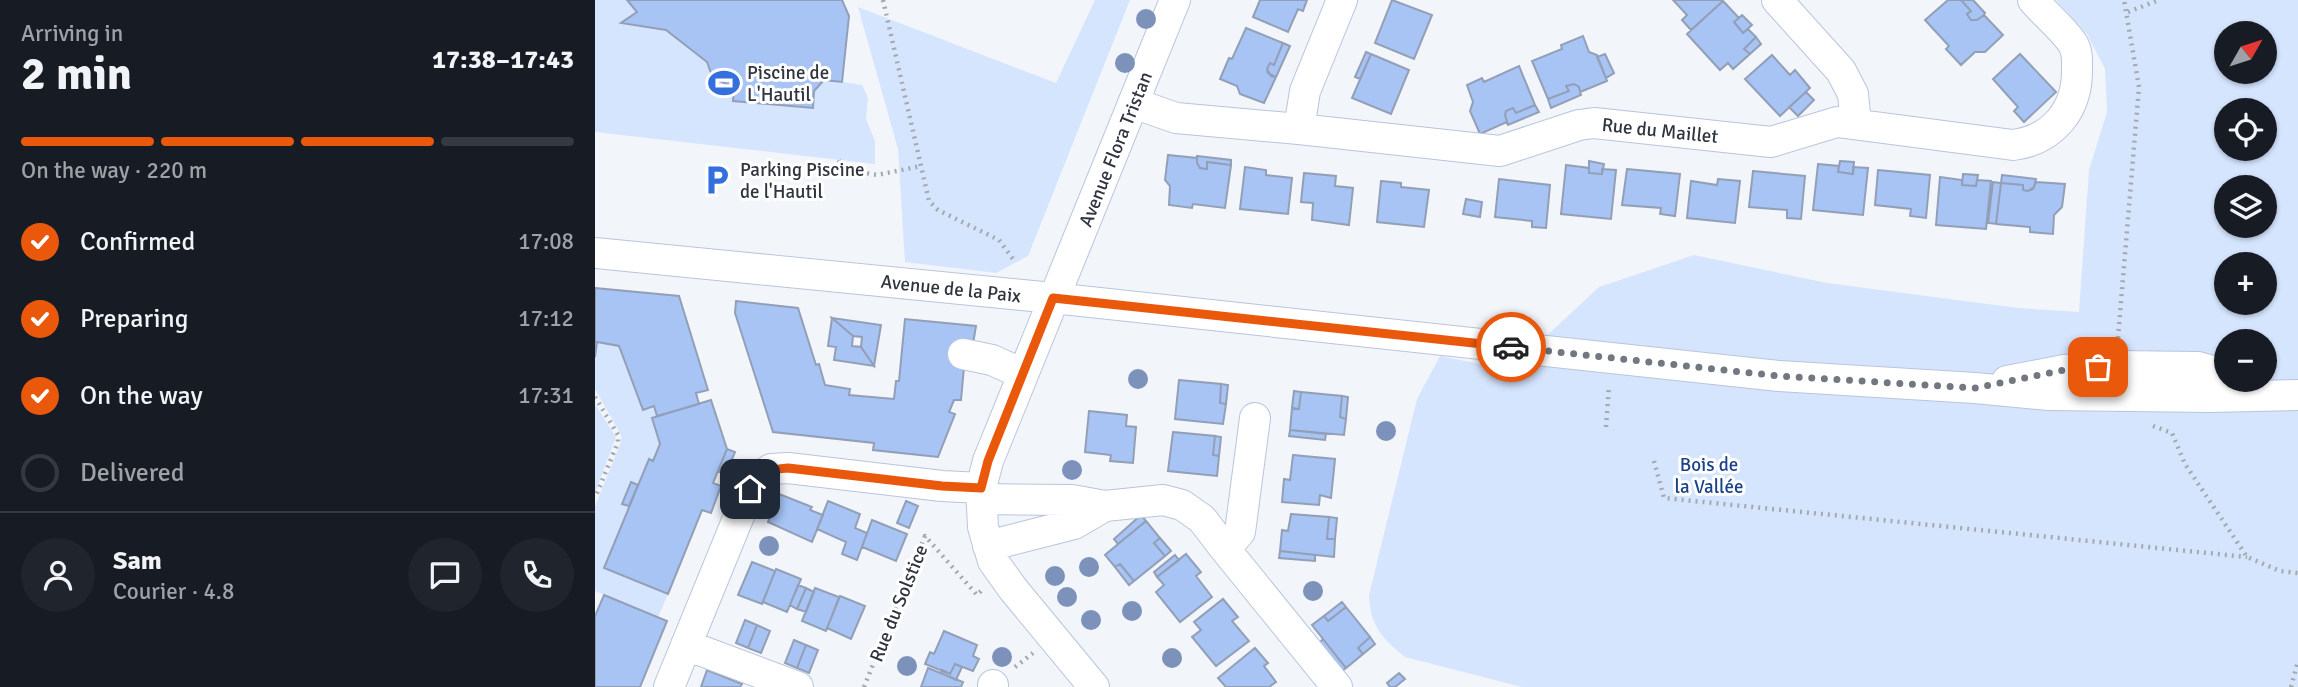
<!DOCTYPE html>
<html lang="en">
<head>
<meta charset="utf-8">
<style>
  :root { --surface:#171b24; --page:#20242c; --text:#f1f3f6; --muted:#9ea1a6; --line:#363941; --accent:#ea580c }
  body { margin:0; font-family:Signika,sans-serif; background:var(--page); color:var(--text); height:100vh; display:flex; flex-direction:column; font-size:26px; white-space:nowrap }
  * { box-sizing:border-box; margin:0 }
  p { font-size:23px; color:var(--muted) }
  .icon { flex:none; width:38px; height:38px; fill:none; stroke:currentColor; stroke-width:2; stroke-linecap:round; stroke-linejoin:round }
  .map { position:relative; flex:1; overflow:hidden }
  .drawer { display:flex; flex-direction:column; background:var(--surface); width:595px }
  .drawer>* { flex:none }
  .needle { width:46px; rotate:51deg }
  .tools { position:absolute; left:1619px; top:21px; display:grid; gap:14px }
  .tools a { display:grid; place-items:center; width:63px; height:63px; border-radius:50%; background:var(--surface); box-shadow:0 2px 5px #0004; font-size:35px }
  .pin { position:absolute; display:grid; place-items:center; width:60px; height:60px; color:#fff; margin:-30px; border-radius:14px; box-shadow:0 4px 10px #0006 }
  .courier { position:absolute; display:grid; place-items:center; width:70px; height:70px; margin:-35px; border:5px solid #ea580c; border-radius:50%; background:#fff; color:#222; box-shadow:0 2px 9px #0007 }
  .overview em { font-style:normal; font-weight:700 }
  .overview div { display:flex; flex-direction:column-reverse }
  .overview { display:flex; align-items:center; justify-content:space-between; height:119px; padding:0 21px }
  h1 { font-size:46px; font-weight:700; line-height:52px }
  .bar { display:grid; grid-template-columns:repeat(4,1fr); gap:10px 7px; align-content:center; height:84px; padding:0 21px }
  .bar i { height:9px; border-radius:5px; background:var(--line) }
  .bar .active { background:var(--accent) }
  .bar p { grid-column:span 4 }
  .line { display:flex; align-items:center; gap:18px; padding:0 21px; border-top:2px solid var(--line) }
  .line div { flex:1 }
  .round { display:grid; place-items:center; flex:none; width:74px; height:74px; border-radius:37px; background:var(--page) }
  ol { padding:0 21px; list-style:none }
  li { display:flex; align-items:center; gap:21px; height:77px }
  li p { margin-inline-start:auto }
  li .icon { padding:7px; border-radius:50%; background:var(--accent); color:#fff; stroke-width:4 }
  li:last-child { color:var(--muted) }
  li i { width:38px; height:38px; border:4px solid var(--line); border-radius:50% }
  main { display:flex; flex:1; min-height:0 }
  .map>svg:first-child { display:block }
  .green { fill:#d6e5fe; fill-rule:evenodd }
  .building { fill:#a7c4f5; stroke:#929fb6; stroke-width:2 }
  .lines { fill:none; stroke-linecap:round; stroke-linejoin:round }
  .minor-casing { stroke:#b8c5dd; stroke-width:32 }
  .path { stroke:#a4a8af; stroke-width:4.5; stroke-dasharray:2 5; stroke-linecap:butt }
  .minor { stroke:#fff; stroke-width:30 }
  .tree { fill:#7c92bb }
  .done { stroke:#737880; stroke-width:7; stroke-dasharray:0 12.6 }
  .route { stroke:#ea580c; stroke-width:9 }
  .labels { text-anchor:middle; stroke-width:6; stroke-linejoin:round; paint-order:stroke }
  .poi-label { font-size:19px; fill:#2f343e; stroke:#fff; text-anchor:start }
  .street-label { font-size:19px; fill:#2f343e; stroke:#fff }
  .park-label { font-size:19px; fill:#1b4188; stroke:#fff }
</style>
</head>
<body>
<main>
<section class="drawer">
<div class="overview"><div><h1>2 min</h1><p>Arriving in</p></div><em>17:38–17:43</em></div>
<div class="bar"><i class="active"></i><i class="active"></i><i class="active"></i><i></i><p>On the way · 220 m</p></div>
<ol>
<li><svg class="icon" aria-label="check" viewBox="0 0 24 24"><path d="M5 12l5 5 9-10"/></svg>Confirmed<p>17:08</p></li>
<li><svg class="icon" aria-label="check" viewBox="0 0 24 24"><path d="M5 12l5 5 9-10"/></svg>Preparing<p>17:12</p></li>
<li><svg class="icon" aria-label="check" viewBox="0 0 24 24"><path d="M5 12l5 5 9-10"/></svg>On the way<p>17:31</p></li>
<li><i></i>Delivered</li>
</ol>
<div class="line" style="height:126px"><a class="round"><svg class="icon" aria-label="person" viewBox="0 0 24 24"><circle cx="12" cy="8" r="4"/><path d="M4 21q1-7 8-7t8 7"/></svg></a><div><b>Sam</b><p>Courier · 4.8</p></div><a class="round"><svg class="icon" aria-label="chat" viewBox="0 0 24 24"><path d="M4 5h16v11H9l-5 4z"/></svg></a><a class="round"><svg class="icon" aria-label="phone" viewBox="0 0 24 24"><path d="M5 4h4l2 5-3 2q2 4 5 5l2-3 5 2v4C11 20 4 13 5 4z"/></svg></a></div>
</section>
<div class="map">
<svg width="1703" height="687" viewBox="0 0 1703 687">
  <rect width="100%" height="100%" fill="#f2f5fa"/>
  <path class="green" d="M0,0H248L254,16L248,82L267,85L273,98L271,119L280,141V164L0,132Z
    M500,0H535L433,256L401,273L310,262L303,149L263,7L461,83Z
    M1461,0H1703V687H927L810,657C787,638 775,626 774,595L822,399L845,356L915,370L1004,287L1099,255L1232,283L1423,308L1484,312L1494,170L1512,112L1510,69L1492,34ZM1631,33H1670V72H1631ZM1631,110H1670V149H1631ZM1631,187H1670V226H1631ZM1631,264H1670V303H1631ZM1631,341H1670V380H1631Z
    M2,342L24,346L48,410L59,406L62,416L57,419L65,444L58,461L53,459L43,485L36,482L28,504L34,506L9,568L73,594L63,617L0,591V506L26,442V435L0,389V357Z
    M0,404L21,437L0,493Z"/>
  <path class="building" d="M32,0H247L254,16L247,82L229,80L219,91L218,108L138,101L139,87L122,80L116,73L112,62L71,30L26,23L42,12Z
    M665,0H712L708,11L703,9L693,32L658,17Z
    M797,0L837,15L819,59L780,43Z
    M1078,0H1127L1128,1L1096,30L1087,20L1092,15Z
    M1353,0H1366L1376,11L1372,14L1376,20H1382L1389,15L1408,35L1390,52H1380L1366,65L1351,49L1354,46L1330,20Z
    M1366,0H1378L1390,13L1389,15L1382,20H1376L1372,14L1376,11Z
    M1128,1L1144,18L1139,22L1148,33L1153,29L1161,37L1149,49L1155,54L1138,69L1133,63L1125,70L1092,34Z
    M1147,15L1157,25L1148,33L1139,22Z
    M651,28L688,43L679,65L675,63L672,69L673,73L681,77L669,103L645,94L642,86L625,79L634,58L637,59Z
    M988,36L994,52L1002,55L1012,81L985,92L984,87L979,84L971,86L974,91L953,99L937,61L967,49L966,45Z
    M1161,37L1166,44L1155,54L1149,49Z
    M688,43L695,46L681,77L676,76L672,69L675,63L679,65Z
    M771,52L776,54L765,79L760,77Z
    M776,54L814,70L796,114L757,98Z
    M1010,54L1019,73L1011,78L1002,57Z
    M1425,54L1461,92L1429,122L1419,111L1423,107L1398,79Z
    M1177,55L1195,75L1200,70L1215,88L1185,116L1150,79Z
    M924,66L940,105L921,113L918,108L911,111L910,115L912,122L885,134L875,111L878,102L872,85L887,78L889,82Z
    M979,84L984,87L986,95L956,108L953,99L974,91L971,86Z
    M1211,92L1219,100L1203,116L1194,107Z
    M940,105L944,112L913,125L910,115L911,111L918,108L921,113Z
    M573,155L602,158V163L605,168L612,169V162L636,165L630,208L598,204L597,208L574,205L575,186L570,180Z
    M602,156L636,160V165L612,162V169L605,168L602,163Z
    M994,161L1009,164L1007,174L994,173Z
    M1245,161L1259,162L1258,174L1243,172Z
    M1223,164L1244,166L1243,172L1258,174V167L1273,168L1268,215L1218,210Z
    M971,165L994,168V173L1007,174V169L1021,170L1016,219L966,214Z
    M650,167L671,170V175L697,178L693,214L645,209Z
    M1032,169L1085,174L1080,216L1065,214L1066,208L1027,205Z
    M1283,170L1335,175L1331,218L1315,216L1316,209L1280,205Z
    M1158,171L1210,176L1206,219L1192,218V210L1154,207Z
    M709,173L741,176L740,186L758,188L754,225L717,220L718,203L706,202Z
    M1368,174L1383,175L1381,186L1367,185Z
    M1407,175L1441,179L1439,187L1433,191L1428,190V185L1406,183Z
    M1345,177L1367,180V185L1381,186L1382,180L1396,181L1391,229L1341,225Z
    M904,179L955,185L951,228L937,227V221L900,217Z
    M1123,179L1145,181L1140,223L1092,218L1096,181L1122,185Z
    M786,181L806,183V187L834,190L829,227L782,222Z
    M1398,182L1406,183L1401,224L1393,223Z
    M1441,182L1470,184L1467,207L1459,215L1458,234L1435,232V227L1401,224L1406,183L1428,185V190L1433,191L1438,189Z
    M871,199L887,202L885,217L868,214Z
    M0,288L84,296L113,390L101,393L104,404L62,416L59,406L48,410L24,346L2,342L0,357Z
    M141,301L203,308L221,365L224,364L230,385L255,389L254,395L299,399L301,381H304L310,319L381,326L378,344L369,367L366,400H359L354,412L360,414L343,457L278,450L279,443L178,432L140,313Z
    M237,318L286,325L279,366L266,347L267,337L258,336Z
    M237,318L258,336L257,346L266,347L279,366L239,360L241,347L233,346Z
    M584,380L626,384L625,403L631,404L628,424L580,419Z
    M626,384L633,385L631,404L625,403Z
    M699,391L706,392L704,409L697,408Z
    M706,392L747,396L745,417L751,419L749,435L695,430L697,408L704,409Z
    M747,396L753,397L751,419L745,417Z
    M116,400L132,449L118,483L126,486L116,513L107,510L73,594L9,568L54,459L58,461L65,444L57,418Z
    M494,411L532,415L531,426L541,427L538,463L515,461L516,455L490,452Z
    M695,430L731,434L730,440L694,436Z
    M578,432L620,436L618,455L624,456L622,476L573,471Z
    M620,436L626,437L624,456L618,455Z
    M132,449L140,452L131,474L123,471Z
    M698,455L740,459L736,498L725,495L724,505L687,502L689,479L695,480Z
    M36,482L43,485L34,506L27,504Z
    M184,494L217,507L215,510L228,515L217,542L173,522Z
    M233,501L265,514L260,528L272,533L262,560L247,554L251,542L222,529Z
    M311,501L323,506L314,528L302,523Z
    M696,514L734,517L732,539H740L739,557L685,551L687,530L693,531Z
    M546,515L551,521L523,544L519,539Z
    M734,517L742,518L740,539H732Z
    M277,520L312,534L301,561L267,547Z
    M551,521L565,538L559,543L570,556L539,581L525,564L520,567L510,555Z
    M565,538L576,551L570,556L559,543Z
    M685,551L720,555V561L684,558Z
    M591,554L606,572L601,576L617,597L585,622L561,592L569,585L562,577Z
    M580,555L584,560L562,577L559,572Z
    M157,562L180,571L167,604L143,595Z
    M525,564L539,581L534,585L520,567Z
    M181,569L206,579L192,612L168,602Z
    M203,585L211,588L202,609L195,605Z
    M211,588L219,592L211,612L202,609Z
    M220,588L244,597L231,631L207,621Z
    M9,595L72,621L45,687H0V616Z
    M245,596L270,606L256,639L232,628Z
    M628,599L643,617L637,621L654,641L621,666L597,637L606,630L599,622Z
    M747,602L751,607L733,621L729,616Z
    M751,607L775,637L763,648L768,654L751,668L717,625L729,616L733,621Z
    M150,620L162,625L153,648L141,643Z
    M162,625L175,631L166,653L153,648Z
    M349,631L382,645L378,656L384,659L378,671L360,664L355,674L330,664L335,652L339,654Z
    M775,637L780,644L768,654L763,648Z
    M728,639L751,668L747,671L724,643Z
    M199,640L211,645L202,668L190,663Z
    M211,645L223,650L214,673L202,668Z
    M660,648L673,663L669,666L681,682L674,687H631L623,678Z
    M360,664L367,667L361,680L346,673L347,670L355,674Z
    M333,668L368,682L366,687H326Z
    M112,670L147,684L145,687H106Z
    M804,673L810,679L800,687H795L792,683Z"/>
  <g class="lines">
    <defs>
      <path id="minor" d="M1182,0L1246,71L1258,94L1261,124
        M538,103L581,118L704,129L905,151L984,125L999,123L1176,142L1242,122L1418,145C1457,140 1482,111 1482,71C1482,62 1483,52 1478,44C1471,32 1448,12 1438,0
        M704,129L710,91L747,0
        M0,253L458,298L1184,376L1380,388L1454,395L1615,397L1703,395
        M368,354L397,360L428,374
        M1412,381L1469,370L1521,366L1603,367L1631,375
        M660,418L645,532L630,549L742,687
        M386,499L477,500L510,506L568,500L587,505L607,519L630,549
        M393,546L479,524L510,506
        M91,645L203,687
        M74,687L155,489L164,477L176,469L193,468L347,486L386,488
        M398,687V685
        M499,687L418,589L398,561L388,527L386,488L393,461L580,0"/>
    </defs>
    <use href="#minor" class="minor-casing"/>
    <path class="path" d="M288,0L334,201L343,210L404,240L418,259
      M1533,12L1564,0
      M244,160L247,169L282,175L326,166
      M1523,338L1544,87L1529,0
      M0,397L23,435V442L0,498
      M1558,426L1577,433L1590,464L1652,557L1685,571L1703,573
      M1011,427L1014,386
      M1059,461L1069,498L1652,557
      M420,667L438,653
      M269,687L330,536L382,595L386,591
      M1696,687L1703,661"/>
    <use href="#minor" class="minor"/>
  </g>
  <g class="tree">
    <circle cx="551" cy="19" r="10"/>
    <circle cx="530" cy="63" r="10"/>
    <circle cx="543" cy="379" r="10"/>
    <circle cx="791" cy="431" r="10"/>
    <circle cx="477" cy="470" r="10"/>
    <circle cx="174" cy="546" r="10"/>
    <circle cx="494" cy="567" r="10"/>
    <circle cx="460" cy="576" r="10"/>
    <circle cx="718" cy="591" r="10"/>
    <circle cx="472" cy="597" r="10"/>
    <circle cx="537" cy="611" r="10"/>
    <circle cx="496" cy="620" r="10"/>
    <circle cx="407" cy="657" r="10"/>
    <circle cx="577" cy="658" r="10"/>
    <circle cx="312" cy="666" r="10"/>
  </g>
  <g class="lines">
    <path class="done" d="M916,347L1184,376L1380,388L1469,370L1503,367"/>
    <path class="route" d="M155,489C166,473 175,469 193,468L347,486L386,488L393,461L458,298L916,347"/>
  </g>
  <defs>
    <symbol id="stadium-bare" viewBox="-9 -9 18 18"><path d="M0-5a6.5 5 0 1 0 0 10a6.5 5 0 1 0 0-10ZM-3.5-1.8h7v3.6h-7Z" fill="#336fdd" stroke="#fff" stroke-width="2.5" paint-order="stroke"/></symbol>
    <symbol id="parking-bare" viewBox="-9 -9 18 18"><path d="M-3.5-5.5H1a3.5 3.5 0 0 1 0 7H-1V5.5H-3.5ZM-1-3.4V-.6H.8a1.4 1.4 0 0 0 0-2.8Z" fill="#336fdd" stroke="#fff" stroke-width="2.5" paint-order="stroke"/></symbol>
  </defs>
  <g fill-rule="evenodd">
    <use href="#stadium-bare" x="107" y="61" width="44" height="44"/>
    <use href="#parking-bare" x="100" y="158" width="44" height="44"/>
  </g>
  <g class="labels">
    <g class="poi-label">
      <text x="152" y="79">Piscine de<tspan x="152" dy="22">L'Hautil</tspan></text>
      <text x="145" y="176">Parking Piscine<tspan x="145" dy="22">de l'Hautil</tspan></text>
    </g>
    <g class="street-label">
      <text transform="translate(1065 130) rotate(6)" y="7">Rue du Maillet</text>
      <text transform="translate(520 149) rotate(-68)" y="7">Avenue Flora Tristan</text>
      <text transform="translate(356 288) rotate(6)" y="7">Avenue de la Paix</text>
      <text transform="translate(303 603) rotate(-68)" y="7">Rue du Solstice</text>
    </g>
    <g class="park-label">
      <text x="1114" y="471">Bois de<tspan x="1114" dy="22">la Vallée</tspan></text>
    </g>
  </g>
</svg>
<div class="tools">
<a><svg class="needle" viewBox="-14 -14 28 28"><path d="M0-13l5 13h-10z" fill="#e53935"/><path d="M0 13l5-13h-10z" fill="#9ea1a6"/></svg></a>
<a><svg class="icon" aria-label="locate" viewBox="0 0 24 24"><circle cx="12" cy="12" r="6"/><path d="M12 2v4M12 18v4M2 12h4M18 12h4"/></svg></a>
<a><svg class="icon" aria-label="layers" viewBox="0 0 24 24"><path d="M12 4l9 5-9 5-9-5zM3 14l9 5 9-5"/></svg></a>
<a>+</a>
<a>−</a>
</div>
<div class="pin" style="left:1503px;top:367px;background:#ea580c"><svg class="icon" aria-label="bag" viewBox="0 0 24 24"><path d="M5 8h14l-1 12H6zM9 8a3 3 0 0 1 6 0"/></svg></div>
<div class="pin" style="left:155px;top:489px;background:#1f2937"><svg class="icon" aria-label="home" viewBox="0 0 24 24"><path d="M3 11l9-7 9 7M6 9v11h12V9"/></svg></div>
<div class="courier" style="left:916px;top:347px"><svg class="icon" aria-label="car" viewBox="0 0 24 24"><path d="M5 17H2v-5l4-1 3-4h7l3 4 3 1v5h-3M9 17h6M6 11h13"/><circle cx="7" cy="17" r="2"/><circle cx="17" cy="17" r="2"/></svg></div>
</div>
</main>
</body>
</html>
